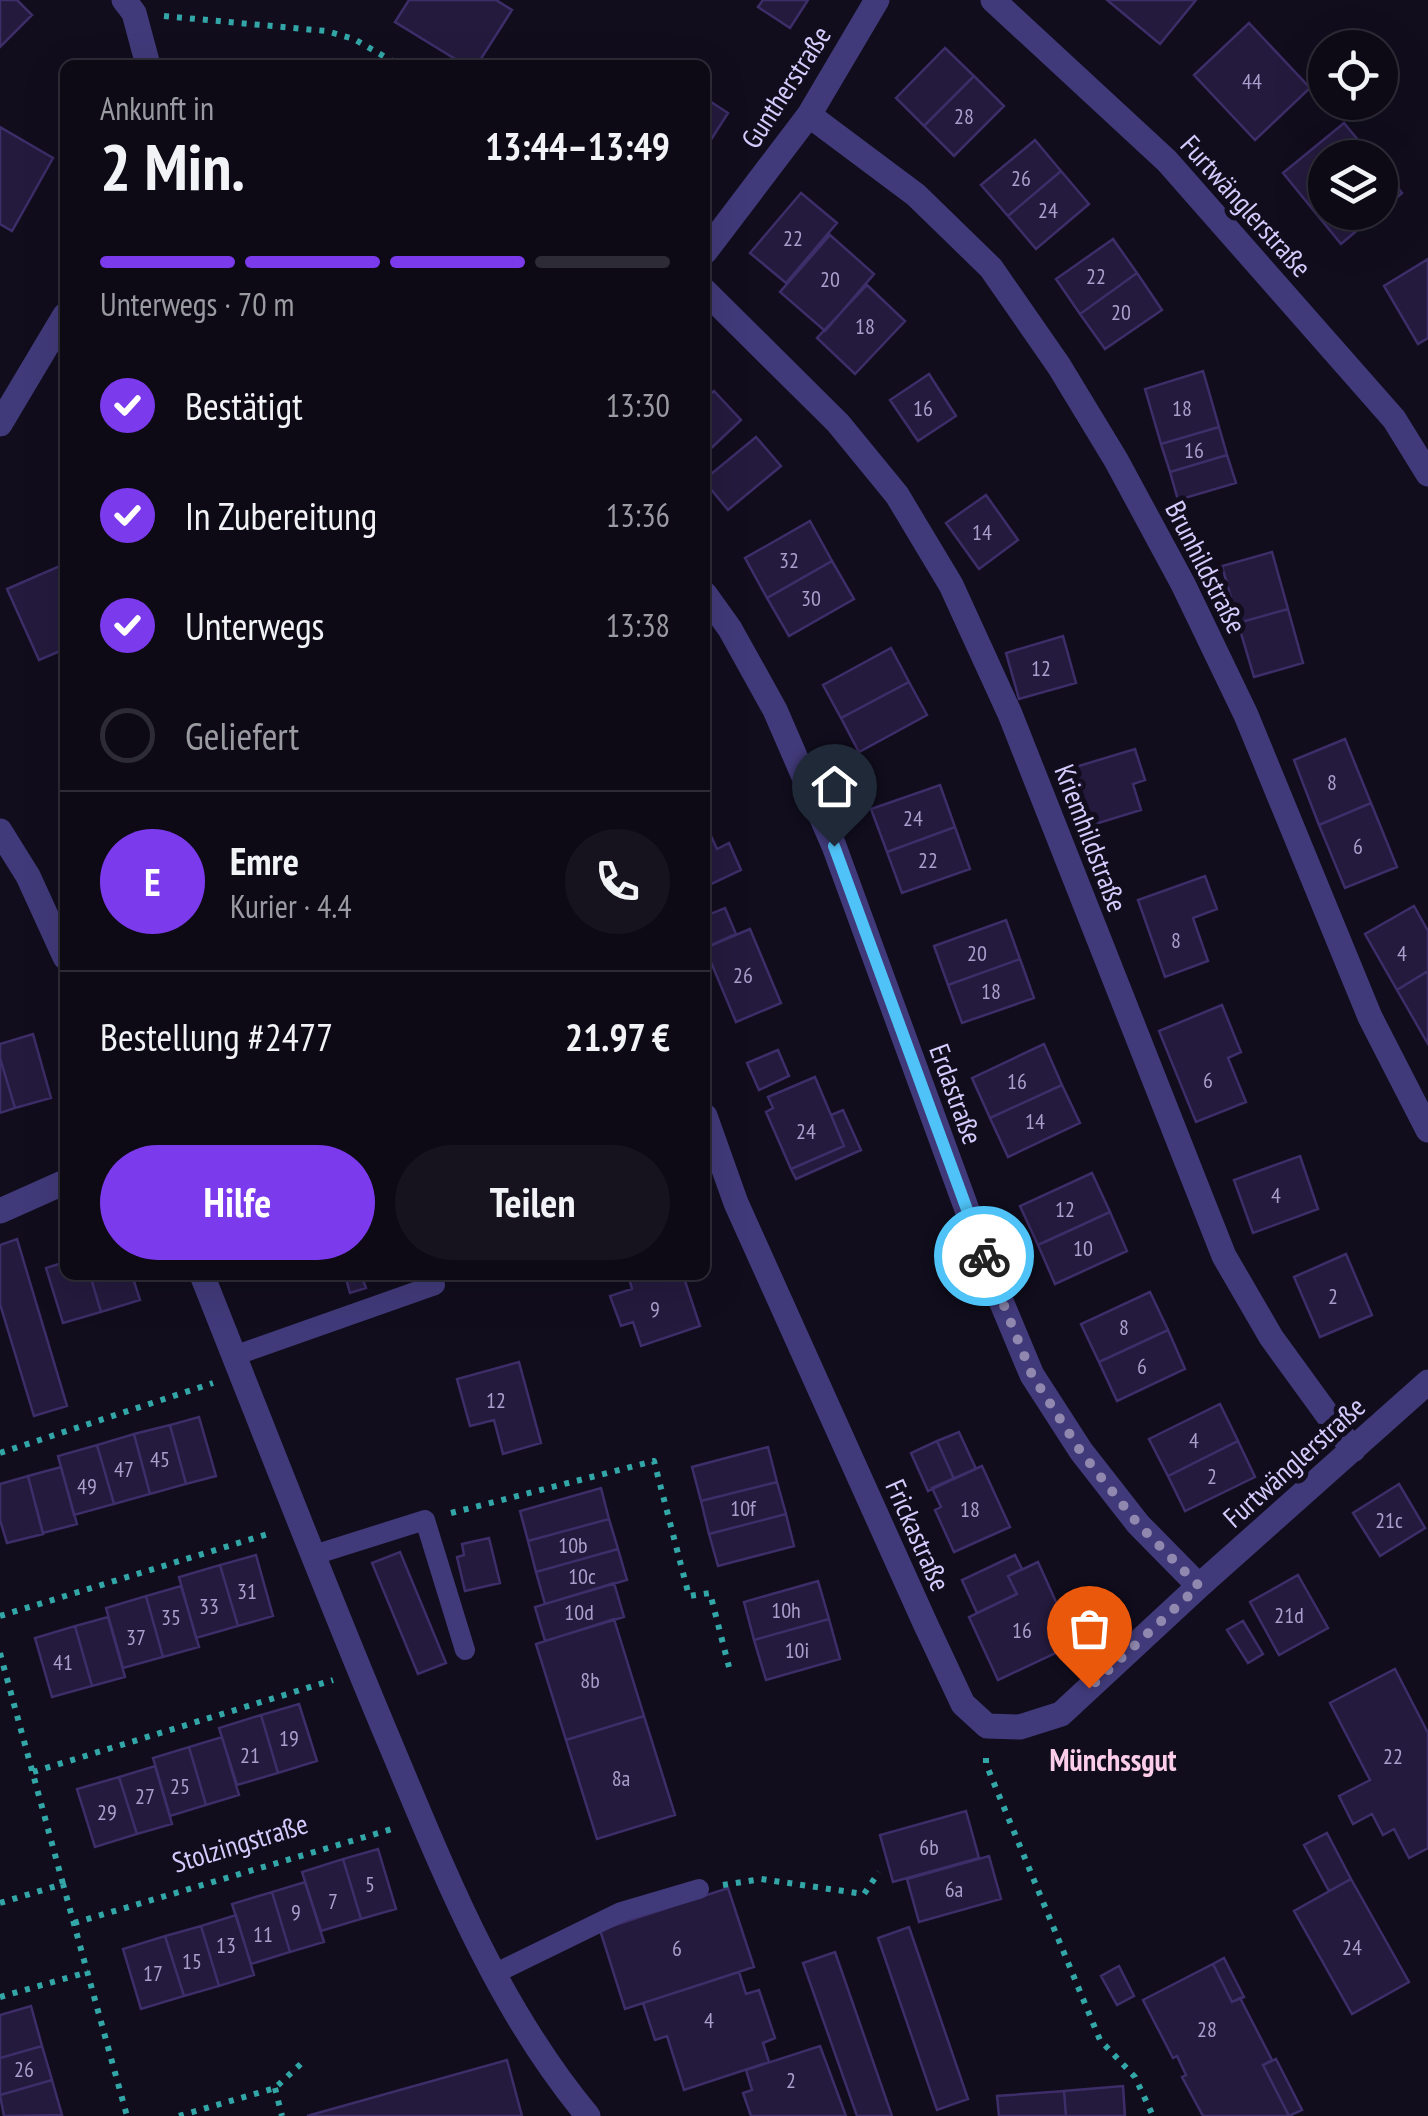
<!DOCTYPE html>
<html lang="de">
<head>
<meta charset="utf-8">
<style>
  :root { --surface:#0d0a16; --page:#16131f; --text:#f1f3f6; --muted:#9a9aa1; --line:#2d2b35; --accent:#7c3aed }
  body { margin:0; font-family:"PT Sans Narrow",sans-serif; background:var(--page); color:var(--text); height:100vh; display:flex; flex-direction:column; font-size:38px; white-space:nowrap }
  * { box-sizing:border-box; margin:0 }
  p { font-size:32px; color:var(--muted) }
  .icon { flex:none; width:55px; height:55px; fill:none; stroke:currentColor; stroke-width:2; stroke-linecap:round; stroke-linejoin:round }
  .map { position:relative; flex:1; overflow:hidden }
  .details { position:absolute; left:60px; top:60px; width:650px; height:1220px; display:flex; flex-direction:column; background:var(--surface); border-radius:15px; box-shadow:0 10px 40px #0002,0 0 0 2px var(--line) }
  .details>* { flex:none }
  .controls { position:absolute; left:1308px; top:30px; display:grid; gap:20px }
  .controls a { display:grid; place-items:center; width:90px; height:90px; border-radius:50%; background:var(--surface); box-shadow:0 10px 40px #0002,0 0 0 2px var(--line); font-size:50px }
  .pin { position:absolute; display:grid; place-items:center; width:85px; height:85px; color:#fff; margin:-102px -42px; border-radius:50% 50% 50% 0; rotate:-45deg; box-shadow:0 0 10px #0007 }
  .pin .icon { rotate:45deg }
  .courier { position:absolute; display:grid; place-items:center; width:100px; height:100px; margin:-50px; border:8px solid #4fc3f7; border-radius:50%; background:#fff; color:#222; box-shadow:0 2px 12px #0007 }
  .overview em { font-style:normal; font-weight:700 }
  .overview div { display:flex; flex-direction:column-reverse }
  .overview { display:flex; align-items:center; justify-content:space-between; height:170px; padding:0 40px }
  h1 { font-size:65px; font-weight:700; line-height:75px }
  .bar { display:grid; grid-template-columns:repeat(4,1fr); gap:15px 10px; align-content:center; height:120px; padding:0 40px }
  .bar i { height:12px; border-radius:8px; background:var(--line) }
  .bar .active { background:var(--accent) }
  .bar p { grid-column:span 4 }
  .line { display:flex; align-items:center; gap:25px; padding:0 40px; border-top:2px solid var(--line) }
  .line div { flex:1 }
  .round { display:grid; place-items:center; flex:none; width:105px; height:105px; border-radius:52px; background:var(--page) }
  ol { padding:0 40px; list-style:none }
  li { display:flex; align-items:center; gap:30px; height:110px }
  li p { margin-inline-start:auto }
  li .icon { padding:10px; border-radius:50%; background:var(--accent); color:#fff; stroke-width:4 }
  li:last-child { color:var(--muted) }
  li i { width:55px; height:55px; border:5px solid var(--line); border-radius:50% }
  .primary-button { display:flex; gap:20px; margin-top:auto; padding:20px 40px }
  .primary-button a { flex:1; height:115px; border-radius:60px; background:var(--accent); color:#fff; font-size:40px; font-weight:700; line-height:115px; text-align:center }
  .primary-button a+a { background:var(--page); color:var(--text) }
  .map>svg:first-child { display:block }
  .building { fill:#241a3d; stroke:#3d2d68; stroke-width:2.5 }
  .lines { fill:none; stroke-linecap:round; stroke-linejoin:round }
  .path { stroke:#33a6a8; stroke-width:6; stroke-dasharray:5 8; stroke-linecap:butt }
  .service { stroke:#413a7a; stroke-width:20 }
  .minor { stroke:#413a7a; stroke-width:25 }
  .done { stroke:#9088ae; stroke-width:10; stroke-dasharray:0 18 }
  .route { stroke:#4fc3f7; stroke-width:12 }
  .labels { text-anchor:middle; stroke-width:10; stroke-linejoin:round; paint-order:stroke }
  .number-label { font-size:22px; fill:#a99fcc }
  .street-label { font-size:28px; fill:#d5cbfc; stroke:#110d1d }
  .neighbourhood-label { font-size:30px; font-weight:bold; fill:#fccde8; stroke:#110d1d }
</style>
</head>
<body>
<div class="map">
<svg width="1428" height="2116" viewBox="0 0 1428 2116">
  <rect width="100%" height="100%" fill="#110d1d"/>
  <path class="building" d="M0,0H17L32,15L0,47Z
    M409,0H496L512,10L477,65H465L395,22Z
    M763,0H808L790,28L758,7Z
    M1107,0H1196L1160,44Z
    M1249,23L1310,88L1255,140L1194,75Z
    M945,48L974,76L924,126L896,98Z
    M974,76L1004,106L954,156L924,126Z
    M705,98L728,113L705,149Z
    M1344,123L1373,158H1325V212H1379L1341,244L1283,173Z
    M0,127L53,158L12,231L0,224Z
    M1035,140L1061,171L1008,216L981,185Z
    M1380,166L1402,193L1380,212Z
    M1061,171L1089,204L1036,249L1008,216Z
    M801,193L837,223L786,283L750,253Z
    M830,235L874,274L825,331L780,292Z
    M1113,239L1137,273L1080,314L1056,279Z
    M1428,259V338L1418,344L1384,286Z
    M1137,273L1162,310L1105,349L1080,314Z
    M867,285L905,321L855,374L817,338Z
    M1203,371L1219,427L1161,444L1145,389Z
    M929,374L956,416L918,441L890,400Z
    M714,391L741,420L705,454V399Z
    M1219,427L1227,455L1170,472L1161,444Z
    M756,437L781,466L728,510L705,482V479Z
    M1227,455L1236,483L1178,500L1170,472Z
    M986,495L1018,540L979,569L946,523Z
    M810,521L832,561L767,598L745,558Z
    M1272,552L1288,609L1238,623L1222,566Z
    M832,561L854,599L789,636L767,598Z
    M62,565L65,571V649L39,660L7,589Z
    M1288,609L1303,663L1254,677L1238,623Z
    M1063,636L1076,683L1019,699L1006,653Z
    M891,648L909,682L841,718L823,685Z
    M909,682L927,715L859,752L841,718Z
    M1345,739L1371,803L1319,825L1294,760Z
    M1135,749L1145,780L1133,784L1141,810L1089,826L1072,768Z
    M940,785L955,827L887,852L871,809Z
    M1371,803L1397,867L1345,888L1319,825Z
    M705,823L717,849L729,843L741,870L705,887Z
    M955,827L970,869L902,893L887,852Z
    M1205,876L1217,909L1193,918L1208,961L1165,977L1138,900Z
    M1414,906L1428,931V971L1397,990L1365,934Z
    M725,908L736,934L705,948V916Z
    M1006,920L1020,959L948,985L934,946Z
    M750,929L781,1003L736,1022L705,948Z
    M1020,959L1034,998L962,1023L948,985Z
    M1428,971V1044L1397,990Z
    M1222,1005L1241,1052L1228,1058L1246,1102L1196,1122L1159,1031Z
    M33,1034L51,1098L15,1108L0,1058V1044Z
    M1044,1044L1062,1085L990,1118L972,1078Z
    M778,1050L789,1076L759,1090L747,1063Z
    M0,1058L15,1108L0,1113Z
    M815,1077L844,1146L791,1169L766,1112L773,1108L768,1097Z
    M1062,1085L1080,1123L1008,1157L990,1118Z
    M843,1110L861,1150L796,1179L791,1169L844,1146L831,1115Z
    M1300,1156L1318,1209L1253,1233L1234,1180Z
    M1092,1173L1110,1212L1038,1245L1020,1206Z
    M1110,1212L1127,1251L1055,1284L1038,1245Z
    M17,1239L67,1406L34,1416L0,1304V1245Z
    M1346,1254L1372,1315L1320,1337L1294,1277Z
    M65,1262V1275H90L101,1312L63,1323L46,1268Z
    M90,1275H132L140,1300L101,1312Z
    M345,1275H361L366,1288L350,1293Z
    M637,1275H683L700,1326L641,1346L633,1322L621,1326L610,1296L632,1289L629,1278Z
    M1150,1292L1168,1330L1099,1362L1081,1324Z
    M1168,1330L1185,1369L1117,1401L1099,1362Z
    M519,1362L541,1443L503,1454L494,1420L470,1426L457,1379Z
    M1220,1404L1238,1441L1168,1476L1149,1439Z
    M199,1417L216,1476L186,1484L170,1425Z
    M170,1425L186,1484L150,1494L134,1434Z
    M959,1432L976,1469L954,1479L937,1441Z
    M134,1434L150,1494L114,1504L97,1445Z
    M937,1441L954,1479L928,1491L911,1453Z
    M1238,1441L1255,1477L1185,1511L1168,1476Z
    M97,1445L114,1504L74,1515L58,1456Z
    M768,1447L777,1482L701,1501L692,1467Z
    M982,1466L1010,1527L954,1552L935,1510L941,1507L932,1488Z
    M61,1467L77,1524L43,1533L28,1476Z
    M28,1476L43,1534L7,1543L0,1520V1484Z
    M777,1482L786,1514L709,1534L701,1501Z
    M1399,1484L1425,1528L1380,1556L1353,1513Z
    M601,1488L609,1519L528,1541L520,1511Z
    M786,1514L794,1546L718,1566L709,1534Z
    M609,1519L618,1549L536,1572L528,1541Z
    M489,1538L500,1583L465,1591L457,1557L464,1555L462,1544Z
    M618,1549L627,1580L545,1604L536,1572Z
    M400,1552L446,1663L418,1674L372,1563Z
    M256,1555L273,1616L238,1626L220,1565Z
    M1015,1555L1022,1569L1008,1576L1017,1594L977,1613L962,1580Z
    M1038,1562L1075,1644L998,1680L969,1617L1017,1594L1008,1576Z
    M220,1565L238,1626L196,1638L179,1577Z
    M1298,1575L1328,1628L1279,1655L1250,1602Z
    M818,1581L829,1619L754,1640L744,1602Z
    M614,1583L624,1617L545,1641L535,1607Z
    M181,1586L199,1647L163,1657L146,1596Z
    M146,1596L163,1657L123,1668L106,1608Z
    M108,1617L125,1677L92,1686L75,1626Z
    M614,1619L644,1716L566,1740L536,1644Z
    M829,1619L840,1659L766,1680L754,1640Z
    M1243,1621L1263,1654L1248,1663L1227,1630Z
    M75,1626L92,1686L52,1697L35,1638Z
    M1395,1669L1428,1733V1848L1409,1858L1394,1829L1383,1835L1372,1814L1353,1824L1339,1796L1370,1780L1330,1703Z
    M299,1704L317,1761L278,1773L261,1715Z
    M261,1715L278,1773L237,1785L219,1728Z
    M644,1716L675,1815L597,1839L566,1740Z
    M222,1737L239,1795L206,1805L189,1747Z
    M189,1747L206,1805L170,1816L153,1758Z
    M155,1766L172,1824L137,1834L119,1777Z
    M119,1777L137,1834L95,1847L77,1789Z
    M966,1811L979,1858L893,1882L880,1835Z
    M1327,1833L1351,1879L1329,1891L1304,1845Z
    M378,1849L396,1909L361,1919L343,1859Z
    M989,1856L1001,1899L919,1922L907,1879Z
    M343,1859L361,1919L321,1931L302,1872Z
    M1351,1879L1409,1982L1352,2014L1294,1911Z
    M305,1882L324,1942L290,1952L272,1892Z
    M728,1888L754,1967L625,2009L600,1930Z
    M272,1892L290,1952L251,1964L232,1904Z
    M236,1915L254,1975L219,1986L201,1926Z
    M201,1926L219,1986L184,1996L165,1936Z
    M909,1927L968,2099L937,2110L878,1938Z
    M165,1936L184,1996L141,2009L123,1949Z
    M835,1952L892,2116H857L803,1963Z
    M1224,1958L1244,1997L1232,2002L1213,1964Z
    M1213,1964L1232,2002L1240,1998L1272,2060L1263,2065L1289,2116H1203L1182,2077L1186,2075L1177,2056L1173,2058L1143,2000Z
    M1119,1966L1134,1996L1117,2005L1101,1976Z
    M739,1972L746,1994L759,1990L775,2038L763,2043L769,2062L684,2090L667,2036L655,2040L643,2003Z
    M31,2006L42,2046L0,2058V2015Z
    M42,2046L52,2080L0,2095V2058Z
    M820,2046L846,2116H751L743,2093L752,2090L746,2070Z
    M1276,2059L1302,2110L1289,2116L1263,2065Z
    M507,2060L522,2116H307Z
    M52,2080L62,2115L4,2116L0,2095Z
    M1123,2086L1125,2116H1066L1064,2091Z
    M1064,2091L1066,2116H999L997,2096Z"/>
  <g class="lines">
    <path class="path" d="M164,16L326,31L354,39L399,65
      M0,1453L213,1383
      M451,1513L654,1461L689,1596L710,1593L729,1667
      M0,1616L271,1533
      M0,1653L63,1884
      M986,1758V1764L1100,2040L1135,2077L1153,2116
      M33,1772L333,1680
      M723,1885L761,1879L864,1894L879,1872
      M0,1903L63,1884L127,2116
      M74,1923L392,1829
      M0,1997L88,1972
      M275,2088L282,2116
      M179,2116L275,2088L304,2061"/>
    <path class="service" d="M234,1356L435,1285
      M314,1555L425,1520L465,1650
      M494,1974L621,1912L699,1889"/>
    <path class="minor" d="M124,0L134,13L148,65
      M993,0L1167,161L1394,419L1428,474
      M809,115L916,195L991,268L1059,366L1116,460L1183,584L1246,715L1370,1017L1428,1130
      M705,252L809,115L877,0
      M705,291L838,423L897,495L951,585L1010,714L1224,1256L1271,1337L1353,1450
      M0,424L65,315
      M705,594L730,629L775,710L834,846L996,1289L1032,1375L1081,1451L1138,1524L1199,1586
      M0,831L28,876L65,957
      M705,1116L736,1203L925,1623L963,1704L987,1726L1020,1727L1061,1714L1199,1586L1428,1382
      M0,1211L65,1182
      M202,1275C265,1433 326,1592 392,1748C446,1877 498,2008 588,2116"/>
  </g>
  <g class="lines">
    <path class="done" d="M984,1256L1032,1375L1081,1452L1138,1524L1199,1586L1089,1688"/>
    <path class="route" d="M834,846L984,1256"/>
  </g>
  <g class="labels">
    <g class="number-label">
      <text x="1252" y="89">44</text>
      <text x="964" y="124">28</text>
      <text x="1021" y="186">26</text>
      <text x="1048" y="218">24</text>
      <text x="793" y="246">22</text>
      <text x="1096" y="284">22</text>
      <text x="830" y="287">20</text>
      <text x="1121" y="320">20</text>
      <text x="865" y="334">18</text>
      <text x="923" y="416">16</text>
      <text x="1182" y="416">18</text>
      <text x="1194" y="458">16</text>
      <text x="982" y="540">14</text>
      <text x="789" y="568">32</text>
      <text x="811" y="606">30</text>
      <text x="1041" y="676">12</text>
      <text x="1332" y="790">8</text>
      <text x="913" y="826">24</text>
      <text x="1358" y="854">6</text>
      <text x="928" y="868">22</text>
      <text x="1176" y="948">8</text>
      <text x="977" y="961">20</text>
      <text x="1402" y="961">4</text>
      <text x="743" y="983">26</text>
      <text x="991" y="999">18</text>
      <text x="1208" y="1088">6</text>
      <text x="1017" y="1089">16</text>
      <text x="1035" y="1129">14</text>
      <text x="806" y="1139">24</text>
      <text x="1276" y="1203">4</text>
      <text x="1065" y="1217">12</text>
      <text x="1083" y="1256">10</text>
      <text x="1333" y="1304">2</text>
      <text x="655" y="1317">9</text>
      <text x="1124" y="1335">8</text>
      <text x="1142" y="1374">6</text>
      <text x="496" y="1408">12</text>
      <text x="1194" y="1448">4</text>
      <text x="160" y="1467">45</text>
      <text x="124" y="1477">47</text>
      <text x="1212" y="1484">2</text>
      <text x="87" y="1494">49</text>
      <text x="743" y="1516">10f</text>
      <text x="970" y="1517">18</text>
      <text x="1389" y="1528">21c</text>
      <text x="573" y="1553">10b</text>
      <text x="582" y="1584">10c</text>
      <text x="247" y="1599">31</text>
      <text x="209" y="1614">33</text>
      <text x="786" y="1618">10h</text>
      <text x="579" y="1620">10d</text>
      <text x="1289" y="1623">21d</text>
      <text x="171" y="1625">35</text>
      <text x="1022" y="1638">16</text>
      <text x="136" y="1645">37</text>
      <text x="797" y="1658">10i</text>
      <text x="63" y="1670">41</text>
      <text x="590" y="1688">8b</text>
      <text x="289" y="1746">19</text>
      <text x="250" y="1763">21</text>
      <text x="1393" y="1764">22</text>
      <text x="621" y="1786">8a</text>
      <text x="180" y="1794">25</text>
      <text x="145" y="1804">27</text>
      <text x="107" y="1820">29</text>
      <text x="929" y="1855">6b</text>
      <text x="370" y="1892">5</text>
      <text x="954" y="1897">6a</text>
      <text x="333" y="1909">7</text>
      <text x="296" y="1920">9</text>
      <text x="263" y="1942">11</text>
      <text x="226" y="1953">13</text>
      <text x="1352" y="1955">24</text>
      <text x="677" y="1956">6</text>
      <text x="192" y="1969">15</text>
      <text x="153" y="1981">17</text>
      <text x="709" y="2028">4</text>
      <text x="1207" y="2037">28</text>
      <text x="24" y="2077">26</text>
      <text x="791" y="2088">2</text>
    </g>
    <g class="street-label">
      <text transform="translate(786 87) rotate(-57)" y="10">Guntherstraße</text>
      <text transform="translate(1246 206) rotate(48)" y="10">Furtwänglerstraße</text>
      <text transform="translate(1206 567) rotate(63)" y="10">Brunhildstraße</text>
      <text transform="translate(1091 838) rotate(69)" y="10">Kriemhildstraße</text>
      <text transform="translate(956 1094) rotate(70)" y="10">Erdastraße</text>
      <text transform="translate(1294 1462) rotate(-42)" y="10">Furtwänglerstraße</text>
      <text transform="translate(918 1535) rotate(66)" y="10">Frickastraße</text>
      <text transform="translate(240 1843) rotate(-17)" y="10">Stolzingstraße</text>
    </g>
    <g class="neighbourhood-label">
      <text x="1113" y="1771">Münchssgut</text>
    </g>
  </g>
</svg>
<div class="controls">
<a><svg class="icon" aria-label="locate" viewBox="0 0 24 24"><circle cx="12" cy="12" r="6"/><path d="M12 2v4M12 18v4M2 12h4M18 12h4"/></svg></a>
<a><svg class="icon" aria-label="layers" viewBox="0 0 24 24"><path d="M12 4l9 5-9 5-9-5zM3 14l9 5 9-5"/></svg></a>
</div>
<div class="pin" style="left:1089px;top:1688px;background:#ea580c"><svg class="icon" aria-label="bag" viewBox="0 0 24 24"><path d="M5 8h14l-1 12H6zM9 8a3 3 0 0 1 6 0"/></svg></div>
<div class="pin" style="left:834px;top:846px;background:#1f2937"><svg class="icon" aria-label="home" viewBox="0 0 24 24"><path d="M3 11l9-7 9 7M6 9v11h12V9"/></svg></div>
<div class="courier" style="left:984px;top:1256px"><svg class="icon" aria-label="bike" viewBox="0 0 24 24"><circle cx="6" cy="16" r="4"/><circle cx="18" cy="16" r="4"/><path d="M6 16l4-8h5l3 8M10 8l3 8H6M13 5h3"/></svg></div>
<section class="details">
<div class="overview"><div><h1>2 Min.</h1><p>Ankunft in</p></div><em>13:44–13:49</em></div>
<div class="bar"><i class="active"></i><i class="active"></i><i class="active"></i><i></i><p>Unterwegs · 70 m</p></div>
<ol>
<li><svg class="icon" aria-label="check" viewBox="0 0 24 24"><path d="M5 12l5 5 9-10"/></svg>Bestätigt<p>13:30</p></li>
<li><svg class="icon" aria-label="check" viewBox="0 0 24 24"><path d="M5 12l5 5 9-10"/></svg>In Zubereitung<p>13:36</p></li>
<li><svg class="icon" aria-label="check" viewBox="0 0 24 24"><path d="M5 12l5 5 9-10"/></svg>Unterwegs<p>13:38</p></li>
<li><i></i>Geliefert</li>
</ol>
<div class="line" style="height:180px"><b class="round" style="background:var(--accent);color:#fff">E</b><div><b>Emre</b><p>Kurier · 4.4</p></div><a class="round"><svg class="icon" aria-label="phone" viewBox="0 0 24 24"><path d="M5 4h4l2 5-3 2q2 4 5 5l2-3 5 2v4C11 20 4 13 5 4z"/></svg></a></div>
<div class="line" style="height:130px"><div>Bestellung #2477</div><b>21.97 €</b></div>
<div class="primary-button"><a>Hilfe</a><a>Teilen</a></div>
</section>
</div>
</body>
</html>
